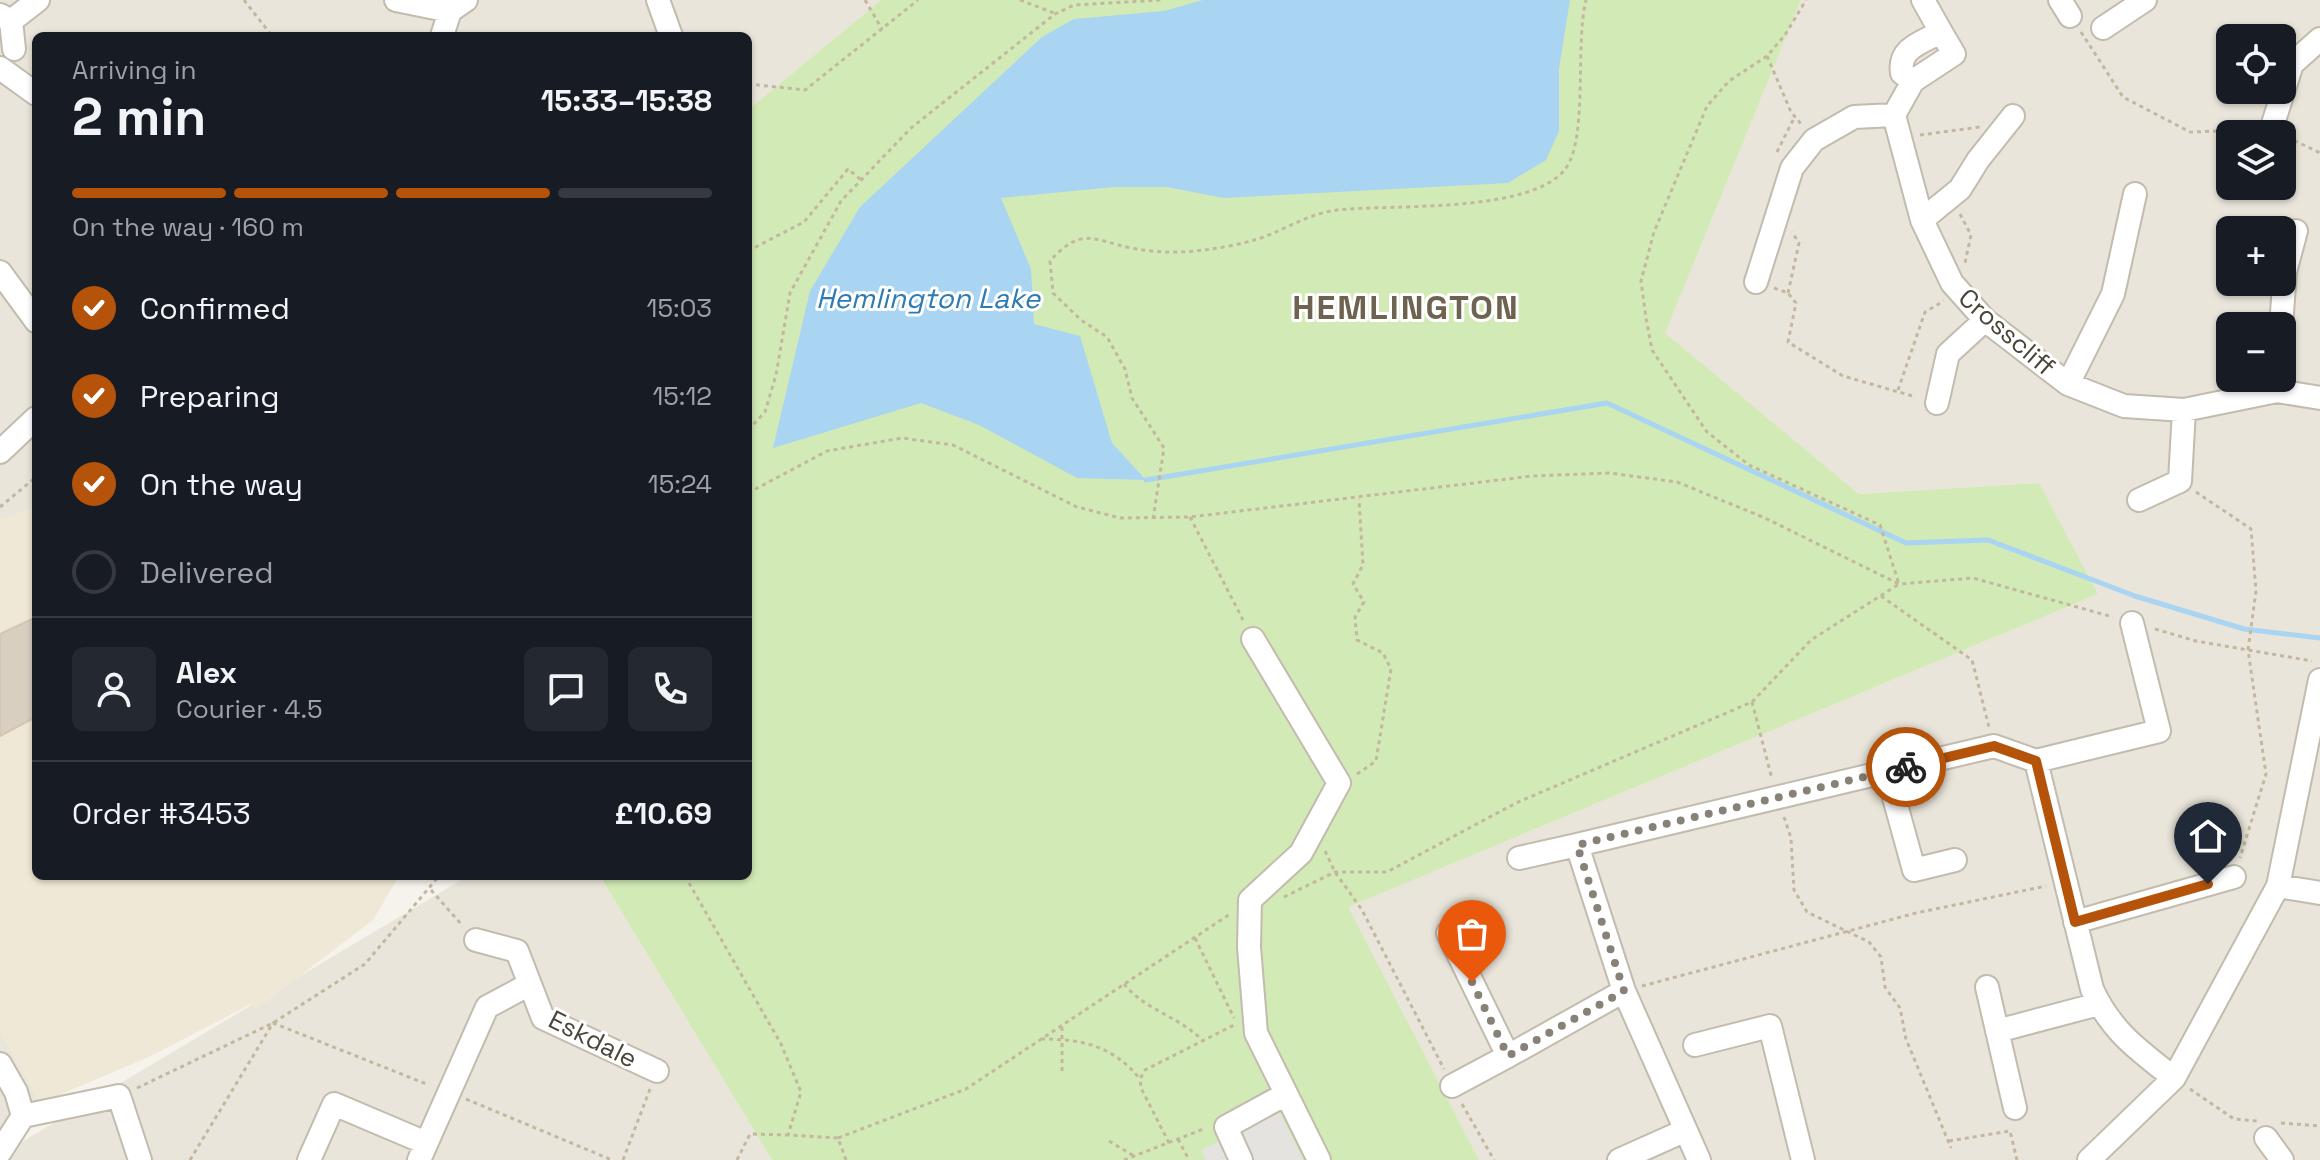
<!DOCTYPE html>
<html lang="en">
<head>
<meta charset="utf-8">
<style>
  :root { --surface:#171b24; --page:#242831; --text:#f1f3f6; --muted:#9ea1a6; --line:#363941; --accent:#b45309 }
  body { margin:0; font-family:"Space Grotesk",sans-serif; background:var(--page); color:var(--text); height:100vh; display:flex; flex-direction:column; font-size:30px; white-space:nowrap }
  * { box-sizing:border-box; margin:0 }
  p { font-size:26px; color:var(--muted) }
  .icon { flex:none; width:44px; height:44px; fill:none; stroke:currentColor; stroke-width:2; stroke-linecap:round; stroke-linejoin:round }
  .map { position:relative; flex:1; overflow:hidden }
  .drawer { position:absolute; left:32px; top:32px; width:720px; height:848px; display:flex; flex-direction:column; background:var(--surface); border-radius:12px; box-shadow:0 2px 6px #0004 }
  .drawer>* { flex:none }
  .controls { position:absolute; left:2216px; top:24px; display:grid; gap:16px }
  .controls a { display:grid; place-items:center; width:80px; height:80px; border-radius:12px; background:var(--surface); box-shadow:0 2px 6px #0004; font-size:40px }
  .pin { position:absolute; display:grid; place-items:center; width:68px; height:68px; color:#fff; margin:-82px -34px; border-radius:50% 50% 50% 0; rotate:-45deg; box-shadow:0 0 8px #0007 }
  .pin .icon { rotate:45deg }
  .courier { position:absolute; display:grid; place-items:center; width:80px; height:80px; margin:-40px; border:6px solid #b45309; border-radius:50%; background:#fff; color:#222; box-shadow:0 2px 10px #0007 }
  .summary em { font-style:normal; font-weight:600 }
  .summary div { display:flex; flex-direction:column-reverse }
  .summary { display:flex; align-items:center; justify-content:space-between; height:136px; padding:0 40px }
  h1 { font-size:52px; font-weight:600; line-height:60px }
  .bar { display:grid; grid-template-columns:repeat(4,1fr); gap:12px 8px; align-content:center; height:96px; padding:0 40px }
  .bar i { height:10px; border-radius:6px; background:var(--line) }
  .bar .active { background:var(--accent) }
  .bar p { grid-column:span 4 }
  .line { display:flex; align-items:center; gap:20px; padding:0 40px; border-top:2px solid var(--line) }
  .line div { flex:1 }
  .round { display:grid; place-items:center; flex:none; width:84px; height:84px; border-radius:12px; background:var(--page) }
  ol { padding:0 40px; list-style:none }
  li { display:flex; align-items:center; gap:24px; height:88px }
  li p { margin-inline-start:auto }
  li .icon { padding:8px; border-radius:50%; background:var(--accent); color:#fff; stroke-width:4 }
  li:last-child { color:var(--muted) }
  li i { width:44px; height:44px; border:4px solid var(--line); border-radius:50% }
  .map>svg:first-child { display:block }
  .residential { fill:#eae5da; fill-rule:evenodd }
  .education { fill:#efe8d6 }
  .green { fill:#d2eab5 }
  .parking { fill:#e5e3e0 }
  .water { fill:#a9d4f2 }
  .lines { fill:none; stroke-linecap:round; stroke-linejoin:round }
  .stream { stroke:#a9d4f2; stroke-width:5 }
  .building { fill:#d8cfc1; stroke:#d3c7b4; stroke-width:2 }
  .minor-casing { stroke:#c2bbae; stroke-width:26 }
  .path { stroke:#c4b79f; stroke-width:3; stroke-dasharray:4 4; stroke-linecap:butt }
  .minor { stroke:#fff; stroke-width:22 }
  .done { stroke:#878178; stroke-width:8; stroke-dasharray:0 14.4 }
  .route { stroke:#b45309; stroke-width:10 }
  .labels { text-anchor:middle; stroke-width:6; stroke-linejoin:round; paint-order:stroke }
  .street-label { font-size:26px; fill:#4b4439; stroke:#fff }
  .water-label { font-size:28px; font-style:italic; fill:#2e7ab2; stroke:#fff }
  .district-label { font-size:34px; font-weight:bold; letter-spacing:2px; fill:#6e6250; stroke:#fff }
</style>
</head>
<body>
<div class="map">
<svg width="2320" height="1160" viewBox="0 0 2320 1160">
  <rect width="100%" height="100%" fill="#f6f3ec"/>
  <path class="residential" d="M0,0H881L748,110V36H36V876H322L0,1130Z
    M1801,0H2320V1160H1479L1347,907L2098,594L2038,483L1859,494L1664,333ZM2230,38H2282V90H2230ZM2230,134H2282V186H2230ZM2230,230H2282V282H2230ZM2230,326H2282V378H2230Z
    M468,876H600L772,1160H0V1155Z"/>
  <path class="education" d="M36,507V876H399L373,920L255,1010L251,1004L149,1057L40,1103L0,1032V519Z"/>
  <path class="green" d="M881,0H1801L1665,333L1859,494L2039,483L2098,594L1348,907L1479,1160H772L600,876H748V110Z"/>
  <path class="parking" d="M1280,1113L1303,1160H1206L1201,1150Z"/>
  <path class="water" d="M1203,0H1570L1559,69V131L1546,160L1508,183L1224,198L1167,187H1114L1001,198L1031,269L1034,324L1080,336L1112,443L1146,480L1077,478L979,425L921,403L773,448L810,291L860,207L1042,37L1074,19L1164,11Z"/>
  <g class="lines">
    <path class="stream" d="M1146,480L1607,403L1906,543L1988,540L2135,596L2244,629L2320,638"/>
  </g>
  <path class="building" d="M36,617V717L0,736V634Z"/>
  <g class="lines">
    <defs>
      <path id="minor" d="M396,0L450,11L466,0
        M658,0L671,36
        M1923,0L1941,32
        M2060,0L2070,16
        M0,15L11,21L14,49
        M11,21L38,0
        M2103,28L2145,0
        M442,36L450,11
        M0,68L36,94
        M1913,81L1902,73C1898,48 1921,43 1941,32L1954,54L1913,81L1894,115L1922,220L1952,283L1985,320L2068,384L2124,406L2184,410L2277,391L2320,398
        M2271,130L2292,64L2320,39
        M1922,220L1960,189L1978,160L2013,116
        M0,272L36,321
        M1756,282L1792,168L1814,140L1854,117L1894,115
        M2281,326L2285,272L2296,231
        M2068,384L2113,294L2135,194
        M1937,403L1948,354L1985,320
        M0,452L36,418
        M2139,500L2180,481L2184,410
        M1253,639L1339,783L1301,853L1250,900L1249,947L1256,1033L1319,1160
        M2036,761L2159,731L2132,623
        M1887,772L1914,870L1955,860
        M1519,858L1577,845
        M2278,886L2320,893
        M2075,922L2234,877
        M1448,933L1508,1056L1624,991
        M476,940L517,951L543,1018L657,1071
        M1987,987L2015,1108
        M1997,1031L2099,1004
        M1695,1045L1770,1026L1803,1160
        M0,1064L16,1092L23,1116
        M1452,1086L1508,1056
        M23,1116L119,1096L140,1160
        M2266,1138L2282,1160
        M0,1152L23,1116
        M309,1160L334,1104L426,1143
        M419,1160L487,1007L528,985
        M1241,1160L1226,1127L1286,1094
        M1619,1160L1684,1131
        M1699,1160L1624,991L1577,845L1994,746L2036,761L2092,989C2111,1031 2138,1050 2174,1078
        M2089,1160L2174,1078L2278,886L2320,680"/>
    </defs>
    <use href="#minor" class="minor-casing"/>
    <path class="path" d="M244,0L272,36
      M865,0L882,29
      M1020,0L1054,13
      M2081,32L2123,97L2190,132L2250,130
      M1767,56L1791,112L1801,124
      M748,84L805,90L918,0
      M1920,135L1980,127
      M2287,137L2320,153
      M1777,152L1795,116
      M1960,214L1971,235L1965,263
      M748,251L804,222L848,169L860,179
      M1774,288L1788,293L1796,303L1788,342L1843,376L1916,397
      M1788,293L1799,243L1792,232
      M1898,390L1925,312L1944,301
      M748,430L765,412L776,375L790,293L841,201L911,128L1055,14L1074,5L1161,0
      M2196,492L2251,529L2256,591L2248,650L2266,774L2240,858
      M748,493L827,451L902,438L953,445L1077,507L1120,518L1190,517L1532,476L1609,473L1677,482L1765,518L1899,584L1973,578L2113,617
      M0,507L36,477
      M1190,517L1243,620
      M1153,519L1164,448L1132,398L1125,369L1107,337L1081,320L1053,293L1050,261C1082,226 1093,240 1131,248C1155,253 1180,253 1204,250C1221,248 1241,244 1258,239C1285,230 1307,214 1337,210C1391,204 1533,214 1566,168C1588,137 1575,44 1586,0
      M1881,596L1972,660L1989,727
      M2155,629L2196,641L2312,661
      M1752,702L1772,779
      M1357,774L1376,761L1391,669L1383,653L1357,640L1355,617L1364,602L1353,584L1363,565L1359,499
      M1784,817L1791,838L1794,890L1807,912L1869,942L1881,957L1885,987L1900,1008L1906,1039L1951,1148
      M1325,851L1335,872L1362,910L1444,1069
      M685,876L781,1044L801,1092L788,1135L838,1138L846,1160
      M431,890L463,926
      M1284,897L1335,872H1387L1516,803L1752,702L1811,640L1899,584L1880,525L1749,465L1707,432L1652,350L1646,318L1641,281L1654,232L1707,106L1729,81L1767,56L1785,35L1806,0
      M1195,938L1234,1018
      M1124,984C1146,1011 1179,1016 1203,1041
      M1642,986L1916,913L2046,886
      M1062,1027V1071
      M1041,1039C1083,1039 1113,1046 1140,1079
      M137,1088L273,1023L365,964L439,876
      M2190,1089L2234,1119L2257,1121
      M466,1099L612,1160
      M1462,1104L1494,1160
      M2281,1123L2320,1126
      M838,1138L966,1089L1230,914
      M1178,1139L1189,1160
      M1109,1141L1134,1156
      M1949,1141L2010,1131L2017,1160
      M1169,1143L1141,1088L1140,1079L1145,1070L1234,1025
      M190,1160L273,1023L429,1085
      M623,1160L650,1089
      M737,1160L750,1134L788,1135
      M1124,1160L1206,1128"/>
    <use href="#minor" class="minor"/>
  </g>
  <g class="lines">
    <path class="done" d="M1472,982L1508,1056L1624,991L1577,845L1906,767"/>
    <path class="route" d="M1906,767L1994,746L2036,761L2075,922L2208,884"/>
  </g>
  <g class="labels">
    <g class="street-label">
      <text transform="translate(2007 332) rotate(41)" y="9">Crosscliff</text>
      <text transform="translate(593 1039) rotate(27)" y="9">Eskdale</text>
    </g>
    <g class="water-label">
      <text x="928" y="308">Hemlington Lake</text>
    </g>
    <g class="district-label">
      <text x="1406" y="319">HEMLINGTON</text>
    </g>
  </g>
</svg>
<div class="controls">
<a><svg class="icon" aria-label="locate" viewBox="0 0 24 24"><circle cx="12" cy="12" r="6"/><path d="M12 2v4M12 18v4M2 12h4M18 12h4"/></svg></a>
<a><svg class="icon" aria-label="layers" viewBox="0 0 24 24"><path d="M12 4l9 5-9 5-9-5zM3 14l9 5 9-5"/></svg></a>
<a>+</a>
<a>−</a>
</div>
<div class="pin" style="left:1472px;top:982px;background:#ea580c"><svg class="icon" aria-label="bag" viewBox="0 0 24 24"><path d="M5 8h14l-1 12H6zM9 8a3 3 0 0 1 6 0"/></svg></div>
<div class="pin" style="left:2208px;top:884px;background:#1f2937"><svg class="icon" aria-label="home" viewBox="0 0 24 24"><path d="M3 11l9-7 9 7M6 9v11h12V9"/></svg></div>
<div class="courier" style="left:1906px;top:767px"><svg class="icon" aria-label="bike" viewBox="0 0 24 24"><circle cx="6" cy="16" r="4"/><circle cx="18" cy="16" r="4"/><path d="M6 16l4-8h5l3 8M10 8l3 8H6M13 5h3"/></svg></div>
<section class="drawer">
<div class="summary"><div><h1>2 min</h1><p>Arriving in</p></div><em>15:33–15:38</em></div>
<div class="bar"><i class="active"></i><i class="active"></i><i class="active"></i><i></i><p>On the way · 160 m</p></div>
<ol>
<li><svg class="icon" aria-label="check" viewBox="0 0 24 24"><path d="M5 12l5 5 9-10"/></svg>Confirmed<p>15:03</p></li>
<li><svg class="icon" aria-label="check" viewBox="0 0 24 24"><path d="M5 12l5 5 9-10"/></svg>Preparing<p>15:12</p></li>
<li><svg class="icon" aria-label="check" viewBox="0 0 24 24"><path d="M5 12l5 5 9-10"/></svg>On the way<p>15:24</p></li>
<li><i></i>Delivered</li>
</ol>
<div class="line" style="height:144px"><a class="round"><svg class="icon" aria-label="person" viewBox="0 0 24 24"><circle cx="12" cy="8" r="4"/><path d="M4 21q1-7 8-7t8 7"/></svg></a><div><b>Alex</b><p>Courier · 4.5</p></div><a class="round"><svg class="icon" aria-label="chat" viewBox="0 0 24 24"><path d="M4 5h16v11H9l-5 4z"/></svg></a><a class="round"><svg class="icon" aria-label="phone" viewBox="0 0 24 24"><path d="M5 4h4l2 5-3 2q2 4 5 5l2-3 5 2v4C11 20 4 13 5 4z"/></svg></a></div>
<div class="line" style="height:104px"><div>Order #3453</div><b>£10.69</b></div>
</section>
</div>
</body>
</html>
